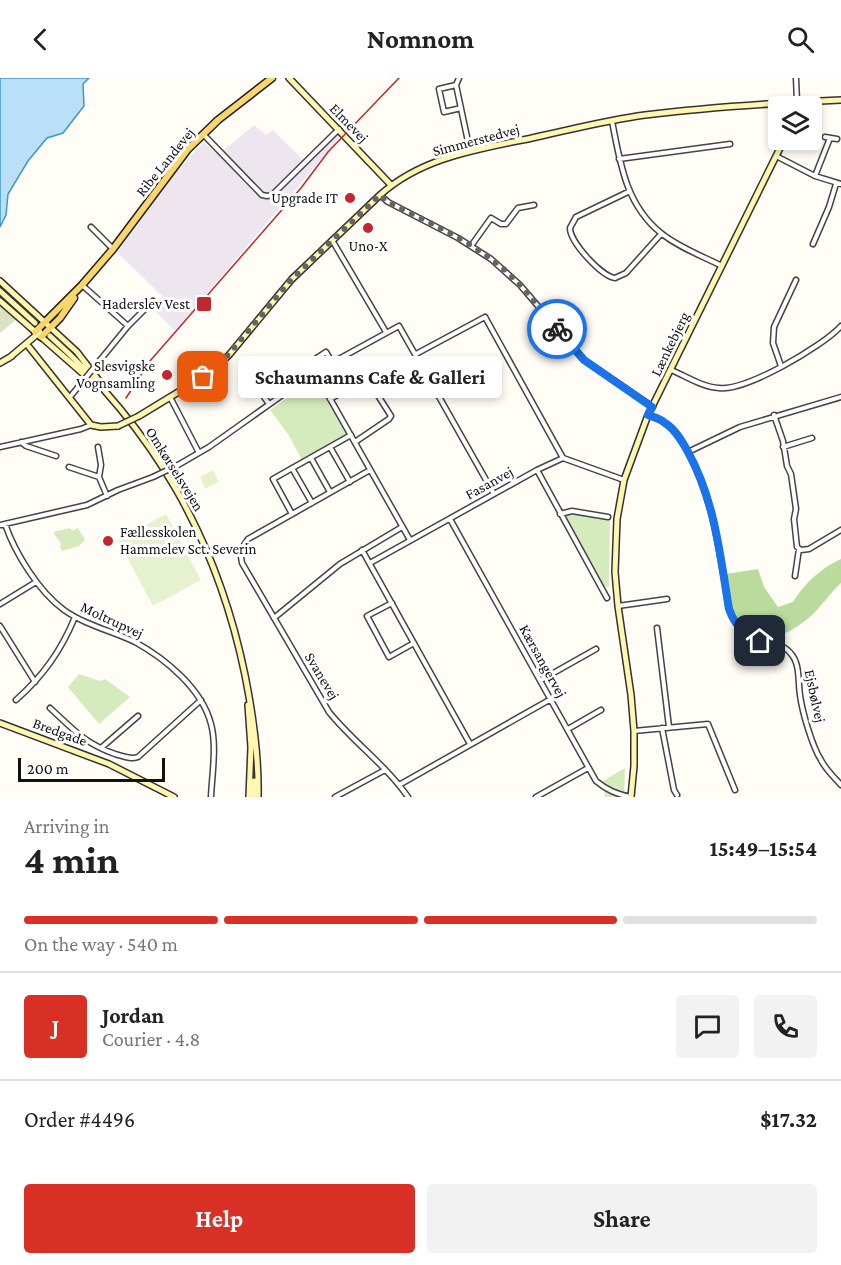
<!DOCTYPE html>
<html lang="en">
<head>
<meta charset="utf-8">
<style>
  :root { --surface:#fff; --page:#f2f2f2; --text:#222; --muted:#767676; --line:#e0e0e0; --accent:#d93025 }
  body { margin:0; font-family:"Crimson Pro",serif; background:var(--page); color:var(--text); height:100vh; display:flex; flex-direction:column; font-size:22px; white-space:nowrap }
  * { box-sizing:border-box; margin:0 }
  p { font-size:20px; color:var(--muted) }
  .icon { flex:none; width:33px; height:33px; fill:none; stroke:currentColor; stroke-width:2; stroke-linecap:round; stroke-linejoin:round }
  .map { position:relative; height:719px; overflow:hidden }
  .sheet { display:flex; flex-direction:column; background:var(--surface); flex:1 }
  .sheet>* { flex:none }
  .fabs { position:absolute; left:768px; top:18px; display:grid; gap:12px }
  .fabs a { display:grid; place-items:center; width:54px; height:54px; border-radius:6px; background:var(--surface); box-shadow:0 3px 9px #0003; font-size:30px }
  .scale { position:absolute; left:18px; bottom:15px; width:147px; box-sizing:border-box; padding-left:6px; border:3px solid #111; border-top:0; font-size:16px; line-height:21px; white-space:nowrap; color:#111; -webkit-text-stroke:4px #fff; paint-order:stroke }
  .pin { position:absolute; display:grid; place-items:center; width:51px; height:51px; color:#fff; margin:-26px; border-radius:12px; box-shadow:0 3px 9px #0006 }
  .courier { position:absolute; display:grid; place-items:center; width:60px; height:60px; margin:-30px; border:4px solid #1a73e8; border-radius:50%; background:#fff; color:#222; box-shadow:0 2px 8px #0007 }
  .bubble { position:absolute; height:42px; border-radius:6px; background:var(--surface); box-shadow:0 3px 9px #0003; font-size:20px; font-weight:700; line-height:42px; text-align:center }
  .head em { font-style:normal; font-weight:700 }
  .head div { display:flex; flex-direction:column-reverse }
  .head { display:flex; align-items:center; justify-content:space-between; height:102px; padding:0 24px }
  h1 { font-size:39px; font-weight:700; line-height:45px }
  .bar { display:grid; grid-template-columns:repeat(4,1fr); gap:9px 6px; align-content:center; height:72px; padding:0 24px }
  .bar i { height:8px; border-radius:4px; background:var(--line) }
  .bar .current { background:var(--accent) }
  .bar p { grid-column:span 4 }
  .line { display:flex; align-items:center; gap:15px; padding:0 24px; border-top:2px solid var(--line) }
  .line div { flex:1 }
  .round { display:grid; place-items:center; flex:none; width:63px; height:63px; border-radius:6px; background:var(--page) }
  .action { display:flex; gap:12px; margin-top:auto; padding:12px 24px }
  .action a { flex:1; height:69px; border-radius:6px; background:var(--accent); color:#fff; font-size:24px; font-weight:700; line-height:69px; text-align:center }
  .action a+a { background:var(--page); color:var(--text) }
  header { display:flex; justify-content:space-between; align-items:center; height:78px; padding:0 24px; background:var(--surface); font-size:27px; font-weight:700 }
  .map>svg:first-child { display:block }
  .industrial { fill:#eee6ef }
  .green { fill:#d5ebbd }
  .forest { fill:#b9dc9c }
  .cemetery { fill:#d9e3c4 }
  .pitch { fill:#e6f2cf }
  .water { fill:#b9e0f7; stroke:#3f96cf; stroke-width:1.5 }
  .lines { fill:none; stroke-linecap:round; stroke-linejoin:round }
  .street-casing { stroke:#444; stroke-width:7 }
  .secondary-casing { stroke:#333; stroke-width:8 }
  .primary-casing { stroke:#222; stroke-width:9 }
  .street { stroke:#fff; stroke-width:4 }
  .secondary { stroke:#fff6b0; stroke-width:5 }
  .primary { stroke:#f9d66b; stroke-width:6 }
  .rail { stroke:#c4262e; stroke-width:1.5 }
  .street-bridge-casing { stroke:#444; stroke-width:7; stroke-linecap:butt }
  .secondary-bridge-casing { stroke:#333; stroke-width:8; stroke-linecap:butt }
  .street-bridge { stroke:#fff; stroke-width:4 }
  .secondary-bridge { stroke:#fff6b0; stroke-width:5 }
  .done { stroke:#646461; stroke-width:6; stroke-dasharray:0 10.8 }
  .route { stroke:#1a73e8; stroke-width:8 }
  .poi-dot { fill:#c4262e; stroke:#fff; stroke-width:2 }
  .labels { text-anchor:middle; stroke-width:6; stroke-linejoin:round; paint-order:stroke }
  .street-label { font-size:15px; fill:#111; stroke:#fff }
  .poi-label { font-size:15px; fill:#111; stroke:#fff; text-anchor:end }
</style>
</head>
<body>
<header><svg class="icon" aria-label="back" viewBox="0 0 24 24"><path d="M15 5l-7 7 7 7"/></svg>Nomnom<svg class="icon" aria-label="search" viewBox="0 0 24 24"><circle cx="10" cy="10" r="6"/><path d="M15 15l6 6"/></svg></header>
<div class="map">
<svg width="841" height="719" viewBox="0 0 841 719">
  <rect width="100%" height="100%" fill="#fffdf5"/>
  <path class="industrial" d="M254,47L266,57L273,52L304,83L285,102L287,105L337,56L340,59L175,253L151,229L162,218L117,174L178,92L203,64L219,76Z"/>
  <path class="green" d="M315,300L346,356L302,382L288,356L270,332Z
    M572,435L610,442L609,509L603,508L565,439Z
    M70,450L72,453L78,450L85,462L79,468L62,473L60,469L61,466L53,454Z
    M79,596L100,603L105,601L130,619L99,646L68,609Z
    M625,690L624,719H605L603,703Z"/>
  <path class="forest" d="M841,481V505C831,514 823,526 813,536C788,560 750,574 733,533C729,522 728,508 726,496L758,491L764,509L778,529L793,524C804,506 822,489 841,481Z"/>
  <path class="cemetery" d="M0,227L17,241L0,255Z"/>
  <path class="pitch" d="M213,392L219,404L205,411L200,399Z
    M166,436L201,502L153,528L118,462Z"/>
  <path class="water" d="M0,0H89L83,6L84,28L63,55L47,60L28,83L8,116L6,137L0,149Z"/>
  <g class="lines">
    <defs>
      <path id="street" d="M459,0L456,7L470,73
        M796,0L797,24
        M456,7L439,11L444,34L461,30
        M612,43C620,85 626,127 661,155C678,169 702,178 722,188
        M203,56L262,117L267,118L272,117L339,51
        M825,59L837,61
        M776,78L815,98L841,106
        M619,81L730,66
        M815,98L830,60
        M628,114L576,139L570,150C570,164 601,198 615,200L626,195L661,156
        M380,117L388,124L458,160L491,181L520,207L584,282L653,329
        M91,149L113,171
        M332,162L386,254
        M813,166L829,129L836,106
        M471,168L491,140L501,146H506L518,130L534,127
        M82,207L128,248
        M416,276L485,239L563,380
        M101,281L128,248L153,223
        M781,288L773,265L774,249L796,202
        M671,292C686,298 702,309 719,310C746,313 822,269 841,248
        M315,294L410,462
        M70,319L79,308
        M170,319L199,375
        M330,321L365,303L370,305L391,338L389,341L355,364
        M269,326L262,316L326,274L332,284
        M648,337C654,339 661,341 665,345C675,351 682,363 688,374C714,423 720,477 729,531C746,576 776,554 792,577C800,587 798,604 800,617C802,633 812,668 821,682C826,692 834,699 841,707
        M774,337L783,363L787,388L791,396L796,431L794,441L797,469L801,472L809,471L841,452
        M21,364L26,368L56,378
        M0,369L81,351L91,347
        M98,369L101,387L99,399L107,418
        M330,369L350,404
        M783,369L812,360
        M688,374L740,349L841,319
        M311,380L330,414
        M178,387L209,369L315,294L399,248L494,416
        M69,389L99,399
        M292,390L312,425
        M370,392L248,461L240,473L242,485L329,634C353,664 386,687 408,719
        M537,392L607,520
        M292,436L273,401L351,357
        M560,436L572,433L608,439
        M450,441L596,703C607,712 616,716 631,719
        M5,446C15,475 39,514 64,532C85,547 112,553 135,564C166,581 202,611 211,646C217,668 212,696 211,719
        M0,447L87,427L118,412L153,399
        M362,472L470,666
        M370,485L537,392L563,380L624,402
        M795,498L799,471
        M392,525L367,538L389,579L414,565
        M0,526L36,504
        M618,528L667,521
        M274,540L340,486L402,449
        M0,548L35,604
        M657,550L669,649
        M541,602L596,571
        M16,622C43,598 61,573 75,539
        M50,630C74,652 84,665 115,676C123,678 130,682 138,679L201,622
        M662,650L674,712L677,717
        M568,651L601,632
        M634,653L708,646L735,712
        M101,670L138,638
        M399,707L551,621
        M335,719L385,692
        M536,719L588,690"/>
      <path id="secondary" d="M289,0L391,107
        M0,203L77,274L100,304
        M0,213L35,245
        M0,223L96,307
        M50,258C154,351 217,461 245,597C253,637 259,677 258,719
        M29,269L91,347L101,349L118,348
        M9,280L40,254
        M0,285L12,278
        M139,338L203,299L216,289L229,277L292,201L380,117C422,79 479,71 532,60C569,52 607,42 645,37C710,29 775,25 841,22
        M248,627L251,669L249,719
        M0,645L109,686L174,719
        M254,703V719
        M631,719L634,688V653L631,617L618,528L615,494L617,441L624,402L648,337L784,62"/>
      <path id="primary" d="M35,254L82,207L113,171L188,71L218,42L272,0
        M41,259L60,240L74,220"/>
    </defs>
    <use href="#street" class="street-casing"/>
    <use href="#secondary" class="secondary-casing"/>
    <use href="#primary" class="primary-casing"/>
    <use href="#street" class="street"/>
    <use href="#secondary" class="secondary"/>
    <use href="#primary" class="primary"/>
    <path class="rail" d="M126,320L150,283L301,110L328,74L399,0"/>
    <defs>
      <path id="street-bridge" d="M79,308L101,281
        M153,399L178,387"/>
      <path id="secondary-bridge" d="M118,348L139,338"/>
    </defs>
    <use href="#street-bridge" class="street-bridge-casing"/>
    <use href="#secondary-bridge" class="secondary-bridge-casing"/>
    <use href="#street-bridge" class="street-bridge"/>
    <use href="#secondary-bridge" class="secondary-bridge"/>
  </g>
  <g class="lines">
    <path class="done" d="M203,299L228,277L292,201L380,117L388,124C429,145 474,164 508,195C526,212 541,232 557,251"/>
    <path class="route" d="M557,251L584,282L652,329L648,337C654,339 661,341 665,345C675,351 682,363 688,374C715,423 720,477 729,531C735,548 744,556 760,563"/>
  </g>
  <g class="poi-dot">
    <circle cx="350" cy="120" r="6"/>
    <circle cx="368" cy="150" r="6"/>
    <rect x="196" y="218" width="16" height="16" rx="3"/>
    <circle cx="167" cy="297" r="6"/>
    <circle cx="108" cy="463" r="6"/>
  </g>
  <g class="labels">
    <g class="street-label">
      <text transform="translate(349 45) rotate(46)" y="5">Elmevej</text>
      <text transform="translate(476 62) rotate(-15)" y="5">Simmerstedvej</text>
      <text transform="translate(165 84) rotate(-51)" y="5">Ribe Landevej</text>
      <text transform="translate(670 266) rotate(-64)" y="5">Lænkebjerg</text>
      <text transform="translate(175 391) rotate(58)" y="5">Omkørselsvejen</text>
      <text transform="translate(489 405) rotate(-29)" y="5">Fasanvej</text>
      <text transform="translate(112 542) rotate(25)" y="5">Moltrupvej</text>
      <text transform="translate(543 583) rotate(61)" y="5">Kærsangervej</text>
      <text transform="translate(322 598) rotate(59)" y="5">Svanevej</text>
      <text transform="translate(815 618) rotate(78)" y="5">Ejsbølvej</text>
      <text transform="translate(60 654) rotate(20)" y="5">Bredgade</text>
    </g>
    <g class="poi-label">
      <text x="338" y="125">Upgrade IT</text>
      <text x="368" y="173" text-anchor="middle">Uno-X</text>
      <text x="190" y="231">Haderslev Vest</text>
      <text x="155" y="293">Slesvigske<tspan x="155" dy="17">Vognsamling</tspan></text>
      <text x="120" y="459" text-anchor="start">Fællesskolen<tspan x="120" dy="17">Hammelev Sct. Severin</tspan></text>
    </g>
  </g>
</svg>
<div class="fabs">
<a><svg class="icon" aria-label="layers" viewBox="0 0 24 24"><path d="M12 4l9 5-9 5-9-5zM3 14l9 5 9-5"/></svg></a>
</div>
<div class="scale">200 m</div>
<div class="pin" style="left:203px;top:299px;background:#ea580c"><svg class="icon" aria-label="bag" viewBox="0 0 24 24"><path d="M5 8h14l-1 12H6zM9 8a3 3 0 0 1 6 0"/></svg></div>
<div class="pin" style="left:760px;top:563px;background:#1f2937"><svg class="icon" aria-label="home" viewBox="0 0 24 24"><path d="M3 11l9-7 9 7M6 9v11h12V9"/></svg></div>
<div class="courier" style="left:557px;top:251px"><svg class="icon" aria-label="bike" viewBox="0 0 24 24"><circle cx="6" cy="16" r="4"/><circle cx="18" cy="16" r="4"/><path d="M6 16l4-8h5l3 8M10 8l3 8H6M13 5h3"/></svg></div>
<div class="bubble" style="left:238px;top:278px;width:264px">Schaumanns Cafe &amp; Galleri</div>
</div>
<section class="sheet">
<div class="head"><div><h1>4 min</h1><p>Arriving in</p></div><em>15:49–15:54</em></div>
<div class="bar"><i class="current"></i><i class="current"></i><i class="current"></i><i></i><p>On the way · 540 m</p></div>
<div class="line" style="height:108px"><b class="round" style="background:var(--accent);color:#fff">J</b><div><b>Jordan</b><p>Courier · 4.8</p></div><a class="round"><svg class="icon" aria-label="chat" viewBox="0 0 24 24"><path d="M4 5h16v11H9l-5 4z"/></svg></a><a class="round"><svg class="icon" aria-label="phone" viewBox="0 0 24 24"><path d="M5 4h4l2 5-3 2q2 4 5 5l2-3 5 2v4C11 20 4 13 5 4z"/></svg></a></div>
<div class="line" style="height:78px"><div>Order #4496</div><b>$17.32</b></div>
<div class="action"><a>Help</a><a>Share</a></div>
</section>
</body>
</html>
